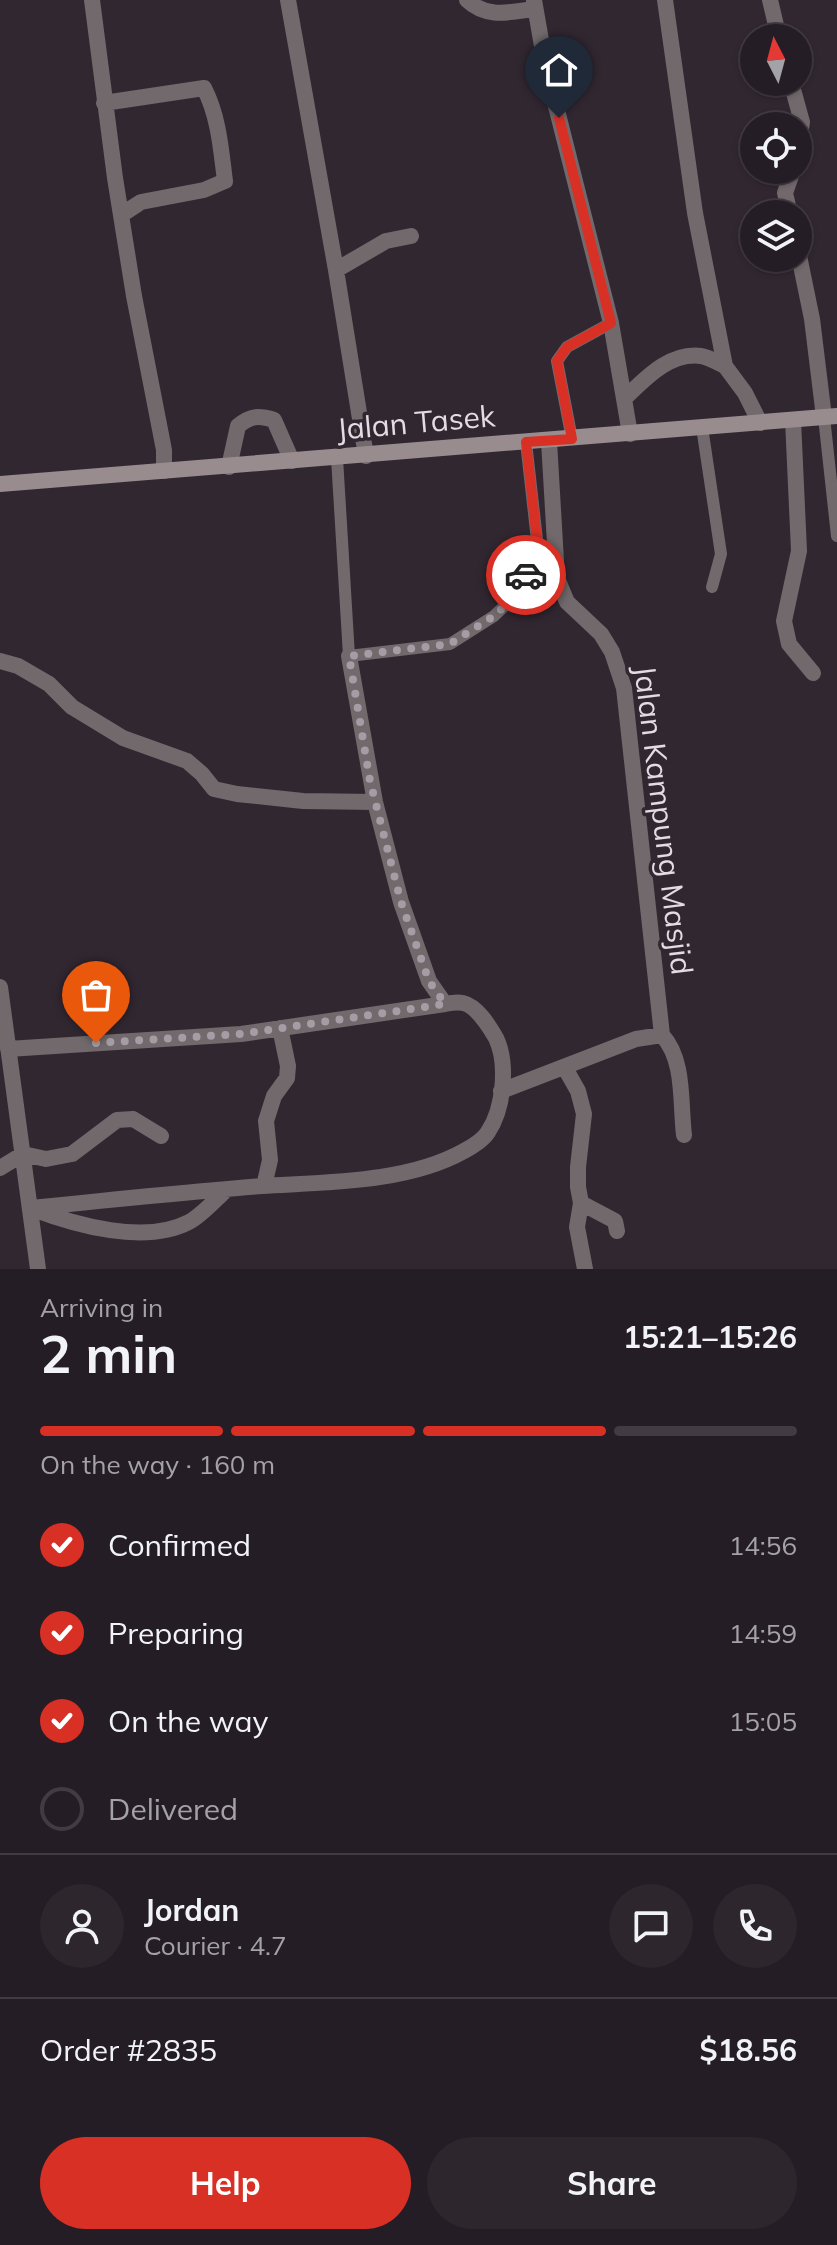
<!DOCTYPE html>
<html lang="en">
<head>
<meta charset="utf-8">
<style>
  :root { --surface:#251d25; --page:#2d262d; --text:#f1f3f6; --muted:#a3a2a7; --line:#423b42; --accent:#d93025 }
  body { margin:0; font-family:Mulish,sans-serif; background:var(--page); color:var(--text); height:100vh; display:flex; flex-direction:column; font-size:30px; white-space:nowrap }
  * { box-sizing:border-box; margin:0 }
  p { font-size:26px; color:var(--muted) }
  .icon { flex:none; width:44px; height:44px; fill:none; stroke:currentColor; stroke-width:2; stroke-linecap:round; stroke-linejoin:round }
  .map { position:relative; height:1269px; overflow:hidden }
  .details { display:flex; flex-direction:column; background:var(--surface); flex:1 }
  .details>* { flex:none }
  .needle { width:52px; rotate:354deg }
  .buttons { position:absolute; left:740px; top:24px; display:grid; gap:16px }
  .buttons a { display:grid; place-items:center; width:72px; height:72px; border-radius:50%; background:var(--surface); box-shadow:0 2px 6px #0004,0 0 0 2px var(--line); font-size:40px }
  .pin { position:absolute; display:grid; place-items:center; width:68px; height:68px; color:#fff; margin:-82px -34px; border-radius:50% 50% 50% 0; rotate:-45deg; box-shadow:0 0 8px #0007 }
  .pin .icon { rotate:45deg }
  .courier { position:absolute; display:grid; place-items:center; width:80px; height:80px; margin:-40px; border:6px solid #d93025; border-radius:50%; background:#fff; color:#222; box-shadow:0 2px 10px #0007 }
  .summary em { font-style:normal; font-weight:700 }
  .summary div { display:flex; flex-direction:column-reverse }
  .summary { display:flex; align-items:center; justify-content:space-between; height:136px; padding:0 40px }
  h1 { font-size:52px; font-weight:700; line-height:60px }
  .bar { display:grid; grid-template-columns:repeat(4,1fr); gap:12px 8px; align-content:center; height:96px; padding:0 40px }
  .bar i { height:10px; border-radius:6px; background:var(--line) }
  .bar .on { background:var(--accent) }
  .bar p { grid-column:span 4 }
  .line { display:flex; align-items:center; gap:20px; padding:0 40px; border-top:2px solid var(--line) }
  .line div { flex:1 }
  .round { display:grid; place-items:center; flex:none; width:84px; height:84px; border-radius:42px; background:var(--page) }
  ol { padding:0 40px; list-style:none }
  li { display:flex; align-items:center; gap:24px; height:88px }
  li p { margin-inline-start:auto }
  li .icon { padding:8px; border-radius:50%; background:var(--accent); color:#fff; stroke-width:4 }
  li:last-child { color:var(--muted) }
  li i { width:44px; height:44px; border:4px solid var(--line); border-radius:50% }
  .button { display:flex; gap:16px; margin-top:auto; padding:16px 40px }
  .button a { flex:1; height:92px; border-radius:48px; background:var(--accent); color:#fff; font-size:32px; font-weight:700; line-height:92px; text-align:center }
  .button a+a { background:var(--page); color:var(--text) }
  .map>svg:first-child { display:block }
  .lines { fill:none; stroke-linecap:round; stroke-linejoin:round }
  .service { stroke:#71696b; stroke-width:12 }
  .minor { stroke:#71696b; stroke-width:16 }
  .secondary { stroke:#998c8f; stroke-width:16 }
  .done { stroke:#a59da5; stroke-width:8; stroke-dasharray:0 14.4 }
  .route { stroke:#d93025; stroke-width:10 }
  .labels { text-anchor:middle; stroke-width:7; stroke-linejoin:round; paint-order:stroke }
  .street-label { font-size:30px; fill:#e3dce3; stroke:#312731 }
</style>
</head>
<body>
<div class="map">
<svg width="837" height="1269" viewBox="0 0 837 1269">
  <rect width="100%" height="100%" fill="#312731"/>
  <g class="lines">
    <path class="service" d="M824,417L837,536
      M702,427L721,554L712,587
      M572,439L557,361L567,347L611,323
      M337,458L349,656L450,644L494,616L517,594L531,565L537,540L526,442"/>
    <path class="minor" d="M92,0L115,178L134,296L164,450V471
      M288,0L336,270L366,456
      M467,0C487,19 510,12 534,9
      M534,0L545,63L611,323L630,434
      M665,0L695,213L725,366L745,393L760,423
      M770,0L779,38
      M791,82L802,122L798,148
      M104,103L204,88C219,117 221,150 225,181L204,190L141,202L121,215
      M790,214L785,193L793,170
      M798,251L812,319L824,417
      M336,270L386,241L411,236
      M624,399C645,379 669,352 701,356C708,357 717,362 725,366
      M793,420L799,551L784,621L789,644L813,673
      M549,441L557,578L567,602L601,634L612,652L624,688L662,1035
      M229,467L238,426C250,416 258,415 274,420L292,461
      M349,656L375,802L401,902L429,981L445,1004
      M0,661L18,666L49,684L72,707L123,738L187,761L202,774L214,789L237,794L303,801L375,802
      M0,987L38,1269
      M8,1049L241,1034L445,1004C450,1003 458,1002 463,1003C477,1006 489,1026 496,1038C508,1063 504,1108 488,1132C484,1139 472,1147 464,1151C407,1183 326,1182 262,1186C185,1192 108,1200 31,1208
      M565,1068L578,1091L584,1114L578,1167V1187L581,1203L577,1227L585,1269
      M501,1091L636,1039L662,1035C685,1060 680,1102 684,1135
      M0,1168L23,1154L46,1159L72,1154L117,1120L133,1119L161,1136
      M264,1186L270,1160L266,1121L274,1096L287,1078L288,1066L280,1028
      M581,1203L615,1221L617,1231
      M33,1209C75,1225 145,1245 189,1222C202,1215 215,1200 226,1190"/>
    <path class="secondary" d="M0,484L837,416"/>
  </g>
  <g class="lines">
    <path class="done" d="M96,1043L241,1034L445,1004L429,981L401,902L370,781L349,656L450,644L494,616L517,594L526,575"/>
    <path class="route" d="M526,575L537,540L526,442L572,439L557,361L567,347L611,323L559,118"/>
  </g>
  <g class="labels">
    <g class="street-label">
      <text transform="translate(416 423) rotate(-5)" y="10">Jalan Tasek</text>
      <text transform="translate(663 820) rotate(83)" y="10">Jalan Kampung Masjid</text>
    </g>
  </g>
</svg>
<div class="buttons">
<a><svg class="needle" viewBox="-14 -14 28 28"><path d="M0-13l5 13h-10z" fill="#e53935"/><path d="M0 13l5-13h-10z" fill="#a3a2a7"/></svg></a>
<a><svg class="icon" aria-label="locate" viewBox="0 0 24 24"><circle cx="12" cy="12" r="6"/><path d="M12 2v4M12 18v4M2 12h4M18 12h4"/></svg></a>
<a><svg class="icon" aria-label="layers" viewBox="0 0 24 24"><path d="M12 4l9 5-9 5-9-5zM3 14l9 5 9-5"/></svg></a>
</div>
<div class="pin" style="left:96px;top:1043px;background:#ea580c"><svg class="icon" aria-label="bag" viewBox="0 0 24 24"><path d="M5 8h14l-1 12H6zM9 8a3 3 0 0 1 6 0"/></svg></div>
<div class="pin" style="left:559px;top:118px;background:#1f2937"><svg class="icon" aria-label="home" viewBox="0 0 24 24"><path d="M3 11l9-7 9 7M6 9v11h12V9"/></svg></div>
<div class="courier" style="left:526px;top:575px"><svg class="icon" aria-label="car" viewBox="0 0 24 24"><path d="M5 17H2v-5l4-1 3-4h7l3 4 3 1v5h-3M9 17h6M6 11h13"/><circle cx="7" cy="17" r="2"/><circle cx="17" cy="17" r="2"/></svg></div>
</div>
<section class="details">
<div class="summary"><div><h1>2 min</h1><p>Arriving in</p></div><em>15:21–15:26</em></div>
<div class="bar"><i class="on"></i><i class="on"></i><i class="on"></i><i></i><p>On the way · 160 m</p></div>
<ol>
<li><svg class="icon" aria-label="check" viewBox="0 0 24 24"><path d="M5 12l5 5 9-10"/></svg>Confirmed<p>14:56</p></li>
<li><svg class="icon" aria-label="check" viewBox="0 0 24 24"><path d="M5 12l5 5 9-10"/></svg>Preparing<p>14:59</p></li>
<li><svg class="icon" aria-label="check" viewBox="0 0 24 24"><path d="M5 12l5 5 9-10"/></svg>On the way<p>15:05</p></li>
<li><i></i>Delivered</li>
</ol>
<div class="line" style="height:144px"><a class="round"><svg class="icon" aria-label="person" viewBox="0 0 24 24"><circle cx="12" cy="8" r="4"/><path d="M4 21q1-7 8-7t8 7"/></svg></a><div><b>Jordan</b><p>Courier · 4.7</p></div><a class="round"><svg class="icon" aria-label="chat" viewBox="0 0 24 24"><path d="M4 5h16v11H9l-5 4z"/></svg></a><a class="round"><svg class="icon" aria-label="phone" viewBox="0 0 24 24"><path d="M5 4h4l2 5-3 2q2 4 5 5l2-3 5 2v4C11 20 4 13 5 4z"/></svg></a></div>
<div class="line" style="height:104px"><div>Order #2835</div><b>$18.56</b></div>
<div class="button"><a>Help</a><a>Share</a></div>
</section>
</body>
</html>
